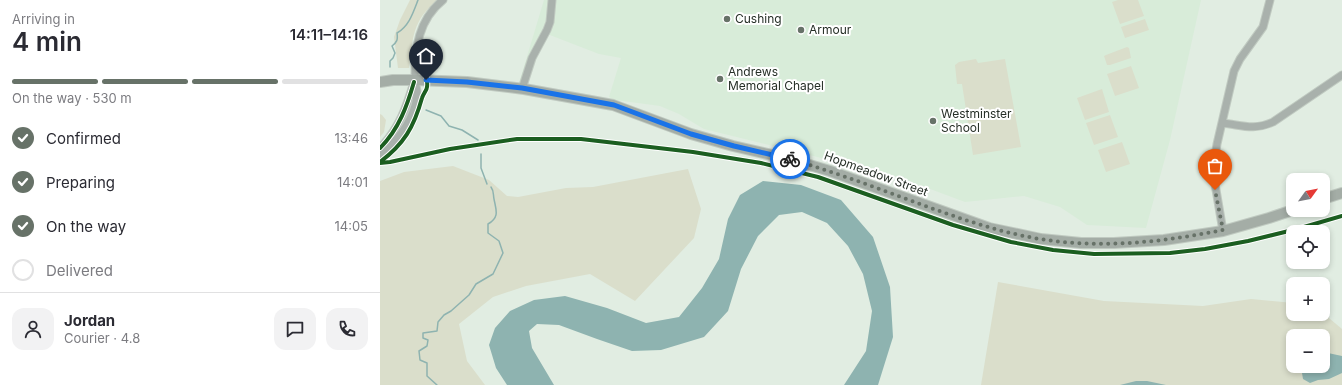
<!DOCTYPE html>
<html lang="en">
<head>
<meta charset="utf-8">
<style>
  :root { --surface:#fff; --page:#f2f2f3; --text:#2b2b33; --muted:#7c7c81; --line:#e1e1e2; --accent:#677268 }
  body { margin:0; font-family:Inter,sans-serif; background:var(--page); color:var(--text); height:100vh; display:flex; flex-direction:column; font-size:15px; white-space:nowrap }
  * { box-sizing:border-box; margin:0 }
  p { font-size:13px; color:var(--muted) }
  .icon { flex:none; width:22px; height:22px; fill:none; stroke:currentColor; stroke-width:2; stroke-linecap:round; stroke-linejoin:round }
  .map { position:relative; flex:1; overflow:hidden }
  .panel { display:flex; flex-direction:column; background:var(--surface); width:380px }
  .panel>* { flex:none }
  .needle { width:26px; rotate:57deg }
  .tools { position:absolute; left:906px; top:173px; display:grid; gap:8px }
  .tools a { display:grid; place-items:center; width:44px; height:44px; border-radius:8px; background:var(--surface); box-shadow:0 2px 6px #0003; font-size:20px }
  .pin { position:absolute; display:grid; place-items:center; width:34px; height:34px; color:#fff; margin:-41px -17px; border-radius:50% 50% 50% 0; rotate:-45deg; box-shadow:0 0 4px #0007 }
  .pin .icon { rotate:45deg }
  .courier { position:absolute; display:grid; place-items:center; width:40px; height:40px; margin:-20px; border:3px solid #1a73e8; border-radius:50%; background:#fff; color:#222; box-shadow:0 1px 5px #0007 }
  .summary em { font-style:normal; font-weight:600 }
  .summary div { display:flex; flex-direction:column-reverse }
  .summary { display:flex; align-items:center; justify-content:space-between; height:68px; padding:0 12px }
  h1 { font-size:26px; font-weight:600; line-height:30px }
  .bar { display:grid; grid-template-columns:repeat(4,1fr); gap:6px 4px; align-content:center; height:48px; padding:0 12px }
  .bar i { height:5px; border-radius:3px; background:var(--line) }
  .bar .selected { background:var(--accent) }
  .bar p { grid-column:span 4 }
  .line { display:flex; align-items:center; gap:10px; padding:0 12px; border-top:1px solid var(--line) }
  .line div { flex:1 }
  .round { display:grid; place-items:center; flex:none; width:42px; height:42px; border-radius:12px; background:var(--page) }
  ol { padding:0 12px; list-style:none }
  li { display:flex; align-items:center; gap:12px; height:44px }
  li p { margin-inline-start:auto }
  li .icon { padding:4px; border-radius:50%; background:var(--accent); color:#fff; stroke-width:4 }
  li:last-child { color:var(--muted) }
  li i { width:22px; height:22px; border:2px solid var(--line); border-radius:50% }
  main { display:flex; flex:1; min-height:0 }
  .map>svg:first-child { display:block }
  .built { fill:#d8ecd9 }
  .green { fill:#dadecb; fill-rule:evenodd }
  .water { fill:#8eb3b0 }
  .lines { fill:none; stroke-linecap:round; stroke-linejoin:round }
  .stream { stroke:#8eb3b0; stroke-width:1.5 }
  .minor-casing { stroke:#c0cac1; stroke-width:9 }
  .highway-casing { stroke:#c0cac1; stroke-width:12 }
  .minor { stroke:#a9b1ac; stroke-width:7 }
  .highway { stroke:#a4ada6; stroke-width:10 }
  .cycleway-casing { stroke:#fff; stroke-width:6 }
  .cycleway { stroke:#1b5e20; stroke-width:4 }
  .done { stroke:#677268; stroke-width:4; stroke-dasharray:0 7.2 }
  .route { stroke:#1a73e8; stroke-width:5 }
  .poi-dot { fill:#677268; stroke:#fff; stroke-width:1.5 }
  .labels { text-anchor:middle; stroke-width:4; stroke-linejoin:round; paint-order:stroke }
  .poi-label { font-size:12px; fill:#262f27; stroke:#fff; text-anchor:start }
  .street-label { font-size:12px; fill:#262f27; stroke:#fff }
</style>
</head>
<body>
<main>
<section class="panel">
<div class="summary"><div><h1>4 min</h1><p>Arriving in</p></div><em>14:11–14:16</em></div>
<div class="bar"><i class="selected"></i><i class="selected"></i><i class="selected"></i><i></i><p>On the way · 530 m</p></div>
<ol>
<li><svg class="icon" aria-label="check" viewBox="0 0 24 24"><path d="M5 12l5 5 9-10"/></svg>Confirmed<p>13:46</p></li>
<li><svg class="icon" aria-label="check" viewBox="0 0 24 24"><path d="M5 12l5 5 9-10"/></svg>Preparing<p>14:01</p></li>
<li><svg class="icon" aria-label="check" viewBox="0 0 24 24"><path d="M5 12l5 5 9-10"/></svg>On the way<p>14:05</p></li>
<li><i></i>Delivered</li>
</ol>
<div class="line" style="height:72px"><a class="round"><svg class="icon" aria-label="person" viewBox="0 0 24 24"><circle cx="12" cy="8" r="4"/><path d="M4 21q1-7 8-7t8 7"/></svg></a><div><b>Jordan</b><p>Courier · 4.8</p></div><a class="round"><svg class="icon" aria-label="chat" viewBox="0 0 24 24"><path d="M4 5h16v11H9l-5 4z"/></svg></a><a class="round"><svg class="icon" aria-label="phone" viewBox="0 0 24 24"><path d="M5 4h4l2 5-3 2q2 4 5 5l2-3 5 2v4C11 20 4 13 5 4z"/></svg></a></div>
</section>
<div class="map">
<svg width="962" height="385" viewBox="0 0 962 385">
  <rect width="100%" height="100%" fill="#e1ede2"/>
  <path class="built" d="M164,0H821L790,140L766,228L707,225L680,207L644,196L585,202L518,177L324,129L299,114L280,106L258,103L235,100L229,97L241,58L219,54L162,32L146,85L139,83Z"/>
  <path class="green" d="M30,0H58C32,20 33,38 29,68H18L14,37L20,20Z
    M738,0H758L764,16L740,24L732,2Z
    M765,19L769,30L745,38L741,27Z
    M747,47L749,48L751,58L730,65H727L724,56L726,55Z
    M596,59L598,63L625,59L641,147L593,155L582,84H577L575,65L579,62Z
    M751,66L759,88L735,96L727,74Z
    M722,89L729,112L705,120L697,98Z
    M0,114L2,115L6,120L4,132L0,137Z
    M730,115L738,137L714,145L706,123Z
    M742,142L750,164L726,172L718,150Z
    M73,166L109,180L127,196L138,197L186,188L213,187L308,169L321,209L314,238L255,301L210,274L146,286L113,297L79,324L87,361L105,385H0V181L24,172Z
    M618,282L724,301L823,306L871,299L913,303V314L943,313L962,329V385H601ZM913,336H943V366H913Z"/>
  <path class="water" d="M383,181L421,185L461,200L493,237L510,287L513,337L498,385H464L486,351L492,311L483,274L468,246L447,223L422,212L399,215L378,236L361,269L348,311L324,337L281,350L252,351L217,339L179,325L157,324L149,331L152,348L174,385H127L116,368L109,345L115,328L130,311L154,300L185,296L227,308L266,323L299,317L322,288L339,259L348,219L360,195Z
    M948,353L962,356V373L949,379L938,380L930,383L923,379L922,373L927,366H943V354Z
    M756,381H767L786,385H740Z"/>
  <g class="lines">
    <path class="stream" d="M10,67V61L13,58L15,53L12,46C17,42 18,40 17,33C29,26 33,13 38,0
      M46,110L61,116L69,126L82,130L98,140
      M101,154V168L107,184
      M57,385L47,376V363L40,360L39,351L47,346L48,340L43,338V333L57,331L58,322L64,315L71,311L89,295L96,284L113,274L123,253L119,241L108,233V224C120,217 116,210 114,199C113,194 114,191 111,187"/>
    <defs>
      <path id="minor" d="M142,89L152,58L167,30L170,22L172,0
        M842,123C862,125 873,131 893,122L962,75
        M0,148C19,129 27,106 34,82
        M0,156C17,141 34,120 37,96C38,91 35,84 35,78C35,48 38,20 63,0
        M843,231L834,178V164L837,144L854,71L860,59L883,27L890,0"/>
      <path id="highway" d="M0,82L13,80H35L87,82L144,89L233,105L311,134L353,146L409,159L450,171L609,228L661,239L701,243H734L784,240L843,231L889,218L913,210
        M943,199L962,193"/>
    </defs>
    <use href="#minor" class="minor-casing"/>
    <use href="#highway" class="highway-casing"/>
    <use href="#minor" class="minor"/>
    <use href="#highway" class="highway"/>
    <defs>
      <path id="cycleway" d="M0,148C19,129 27,106 34,82
        M0,162C24,144 34,127 42,98C43,94 47,90 47,87C48,82 46,76 46,72
        M0,163L10,162L70,149L137,139H201L313,152L381,163L438,177L573,225L631,242L673,250L714,254L790,253L825,249L868,241L917,229L962,216"/>
    </defs>
    <use href="#cycleway" class="cycleway-casing"/>
    <use href="#cycleway" class="cycleway"/>
  </g>
  <g class="lines">
    <path class="done" d="M410,159C447,170 484,183 521,197C567,214 612,231 660,239C720,249 784,242 843,230L835,190"/>
    <path class="route" d="M46,80L87,82L142,88L234,105L311,134L354,146L410,159"/>
  </g>
  <g class="poi-dot">
    <circle cx="347" cy="19" r="4"/>
    <circle cx="421" cy="30" r="4"/>
    <circle cx="340" cy="79" r="4"/>
    <circle cx="553" cy="121" r="4"/>
  </g>
  <g class="labels">
    <g class="poi-label">
      <text x="355" y="23">Cushing</text>
      <text x="429" y="34">Armour</text>
      <text x="348" y="76">Andrews<tspan x="348" dy="14">Memorial Chapel</tspan></text>
      <text x="561" y="118">Westminster<tspan x="561" dy="14">School</tspan></text>
    </g>
    <g class="street-label">
      <text transform="translate(496 174) rotate(20)" y="4">Hopmeadow Street</text>
    </g>
  </g>
</svg>
<div class="tools">
<a><svg class="needle" viewBox="-14 -14 28 28"><path d="M0-13l5 13h-10z" fill="#e53935"/><path d="M0 13l5-13h-10z" fill="#7c7c81"/></svg></a>
<a><svg class="icon" aria-label="locate" viewBox="0 0 24 24"><circle cx="12" cy="12" r="6"/><path d="M12 2v4M12 18v4M2 12h4M18 12h4"/></svg></a>
<a>+</a>
<a>−</a>
</div>
<div class="pin" style="left:835px;top:190px;background:#ea580c"><svg class="icon" aria-label="bag" viewBox="0 0 24 24"><path d="M5 8h14l-1 12H6zM9 8a3 3 0 0 1 6 0"/></svg></div>
<div class="pin" style="left:46px;top:80px;background:#1f2937"><svg class="icon" aria-label="home" viewBox="0 0 24 24"><path d="M3 11l9-7 9 7M6 9v11h12V9"/></svg></div>
<div class="courier" style="left:410px;top:159px"><svg class="icon" aria-label="bike" viewBox="0 0 24 24"><circle cx="6" cy="16" r="4"/><circle cx="18" cy="16" r="4"/><path d="M6 16l4-8h5l3 8M10 8l3 8H6M13 5h3"/></svg></div>
</div>
</main>
</body>
</html>
